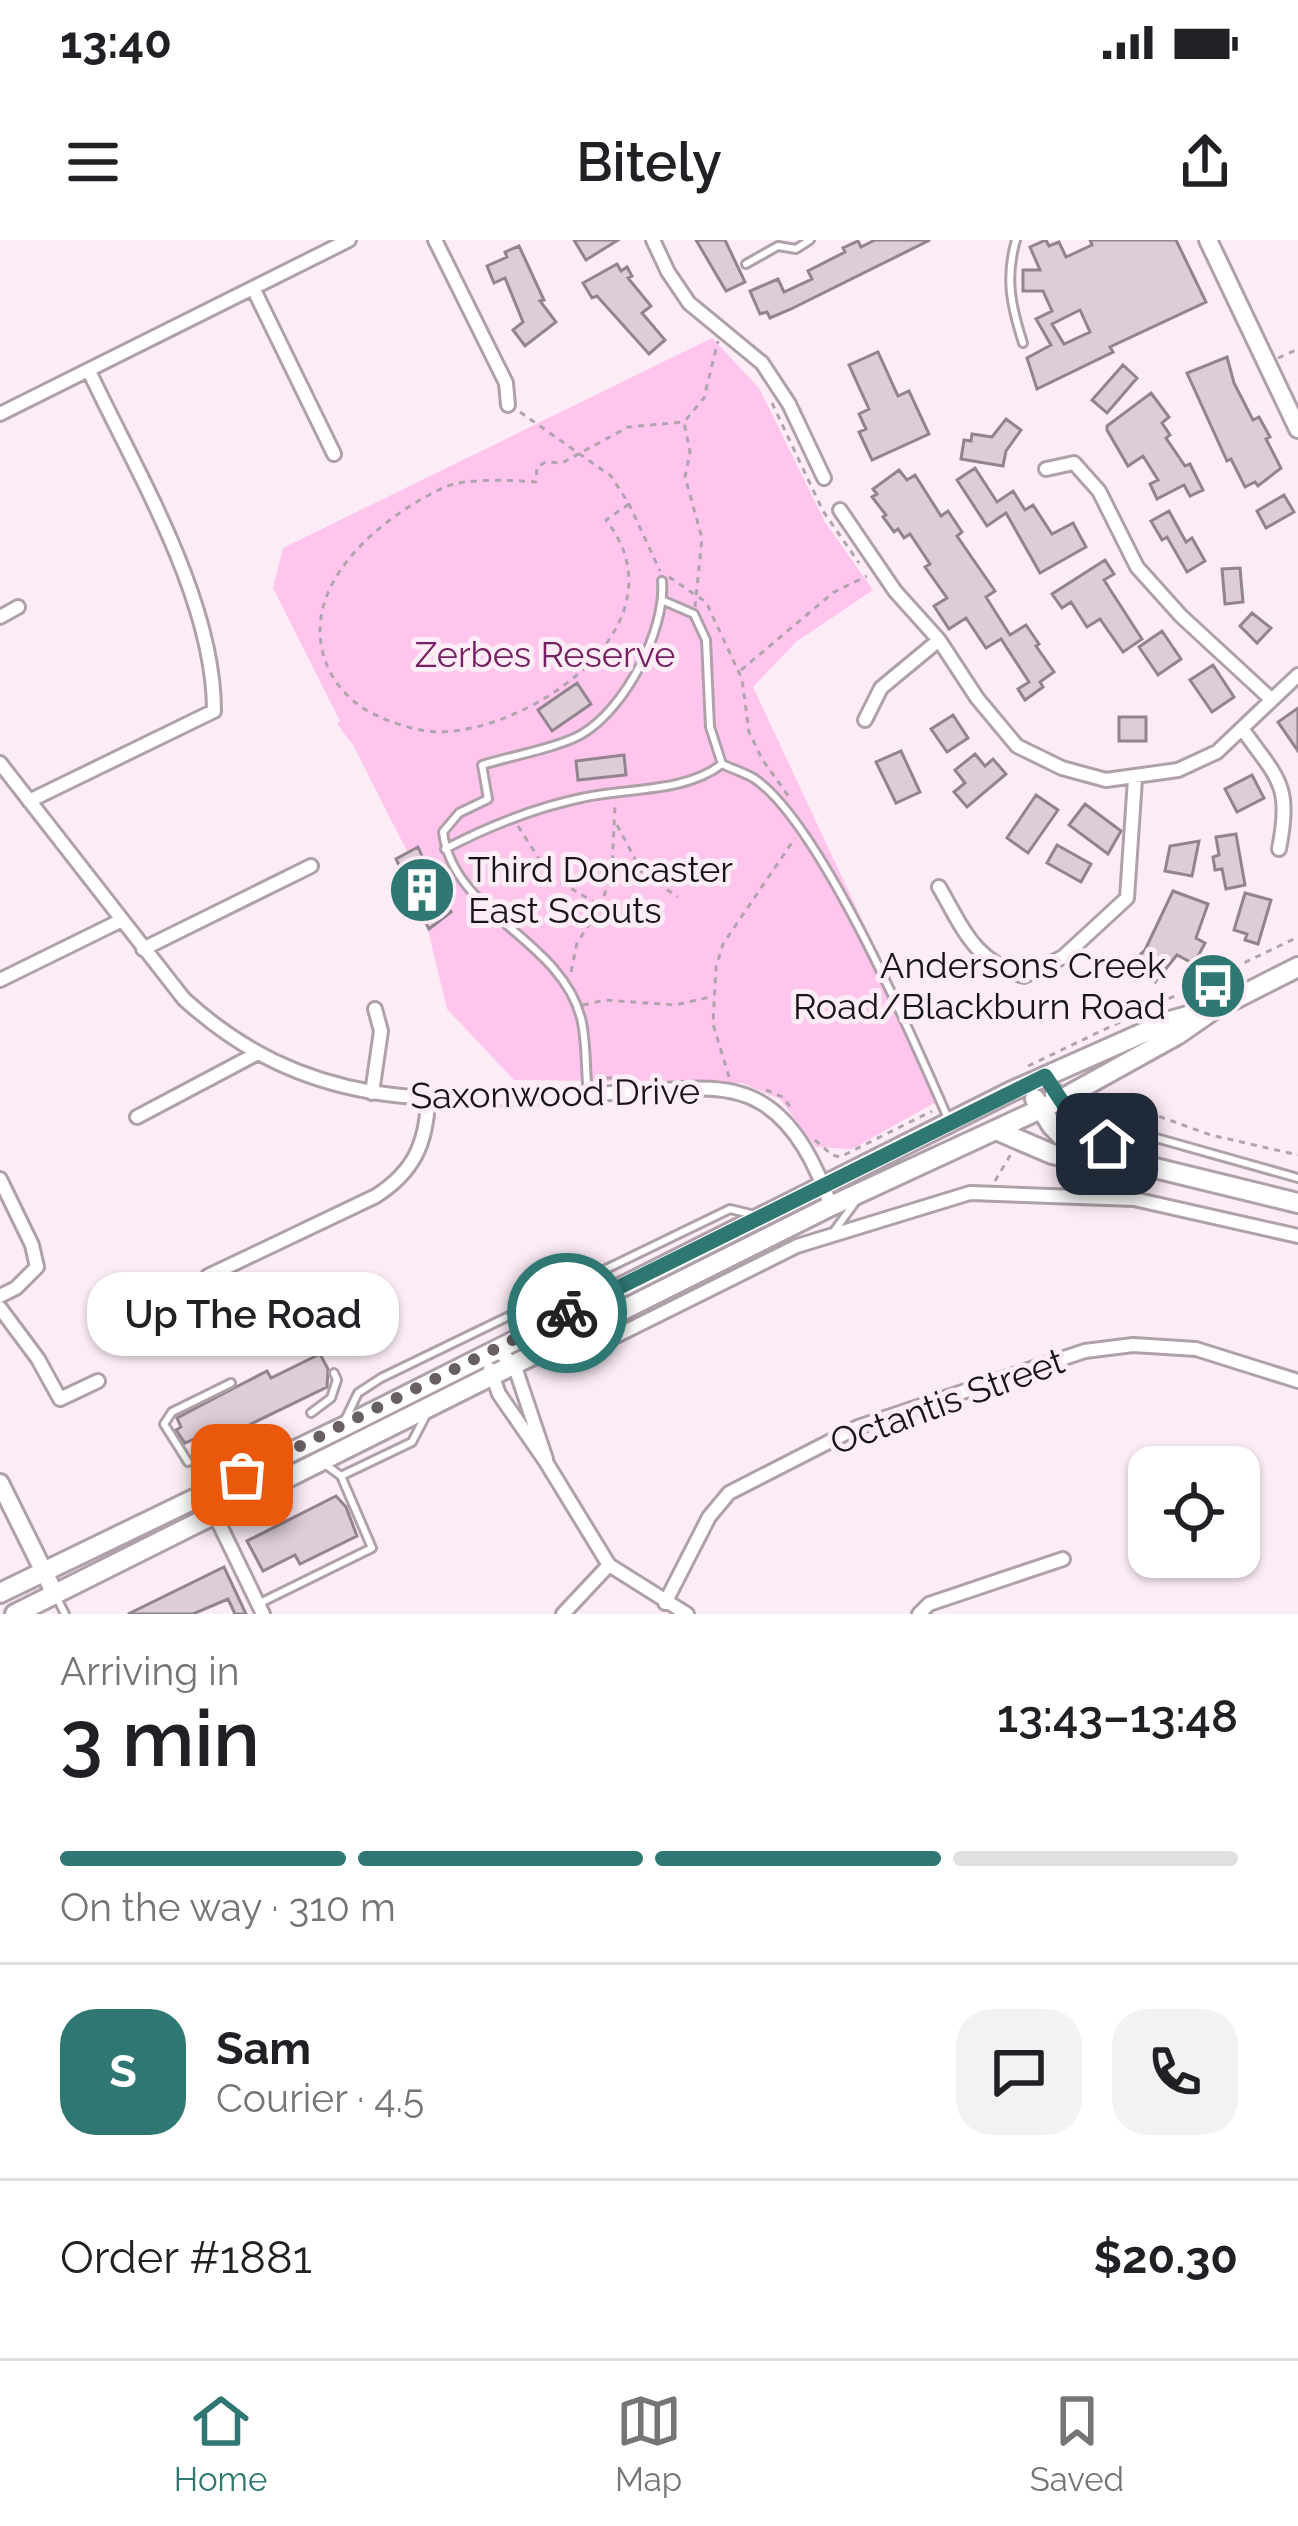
<!DOCTYPE html>
<html lang="en">
<head>
<meta charset="utf-8">
<style>
  :root { --surface:#fff; --page:#f2f2f2; --text:#202124; --muted:#757577; --line:#e0e0e0; --accent:#2f7772 }
  body { margin:0; font-family:Raleway,sans-serif; background:var(--page); color:var(--text); height:100vh; display:flex; flex-direction:column; font-size:45px; white-space:nowrap }
  * { box-sizing:border-box; margin:0 }
  p { font-size:39px; color:var(--muted) }
  .icon { flex:none; width:66px; height:66px; fill:none; stroke:currentColor; stroke-width:2; stroke-linecap:round; stroke-linejoin:round }
  .map { position:relative; height:1374px; overflow:hidden }
  .panel { display:flex; flex-direction:column; background:var(--surface); flex:1 }
  .panel>* { flex:none }
  .fabs { position:absolute; left:1128px; top:1206px; display:grid; gap:24px }
  .fabs a { display:grid; place-items:center; width:132px; height:132px; border-radius:24px; background:var(--surface); box-shadow:0 3px 9px #0004; font-size:60px }
  .pin { position:absolute; display:grid; place-items:center; width:102px; height:102px; color:#fff; margin:-51px; border-radius:24px; box-shadow:0 6px 18px #0006 }
  .courier { position:absolute; display:grid; place-items:center; width:120px; height:120px; margin:-60px; border:9px solid #2f7772; border-radius:50%; background:#fff; color:#222; box-shadow:0 3px 15px #0007 }
  .bubble { position:absolute; height:84px; border-radius:36px; background:var(--surface); box-shadow:0 3px 9px #0004; font-size:39px; font-weight:600; line-height:84px; text-align:center }
  .summary em { font-style:normal; font-weight:600 }
  .summary div { display:flex; flex-direction:column-reverse }
  .summary { display:flex; align-items:center; justify-content:space-between; height:204px; padding:0 60px }
  h1 { font-size:78px; font-weight:600; line-height:90px }
  .bar { display:grid; grid-template-columns:repeat(4,1fr); gap:18px 12px; align-content:center; height:144px; padding:0 60px }
  .bar i { height:15px; border-radius:9px; background:var(--line) }
  .bar .current { background:var(--accent) }
  .bar p { grid-column:span 4 }
  .line { display:flex; align-items:center; gap:30px; padding:0 60px; border-top:3px solid var(--line) }
  .line div { flex:1 }
  .round { display:grid; place-items:center; flex:none; width:126px; height:126px; border-radius:36px; background:var(--page) }
  .status { display:flex; justify-content:space-between; align-items:center; height:84px; padding:0 60px; background:var(--surface); direction:ltr }
  .status svg { height:33px; fill:currentColor }
  header { display:flex; justify-content:space-between; align-items:center; height:156px; padding:0 60px; background:var(--surface); font-size:54px; font-weight:600 }
  .menu { display:flex; justify-content:space-around; align-items:center; height:168px; border-top:3px solid var(--line); background:var(--surface); font-size:33px; color:var(--muted) }
  .menu a { display:grid; justify-items:center; gap:6px }
  .menu .current { color:var(--accent) }
  .map>svg:first-child { display:block }
  .green { fill:#ffc5ec }
  .building { fill:#dccdd7; stroke:#92848d; stroke-width:3; fill-rule:evenodd }
  .lines { fill:none; stroke-linecap:round; stroke-linejoin:round }
  .lane-casing { stroke:#afa0aa; stroke-width:12 }
  .street-casing { stroke:#afa0aa; stroke-width:18 }
  .secondary-casing { stroke:#afa0aa; stroke-width:22 }
  .primary-casing { stroke:#afa0aa; stroke-width:24 }
  .path { stroke:#b0a4ac; stroke-width:3; stroke-dasharray:6 6; stroke-linecap:butt }
  .lane { stroke:#fff; stroke-width:6 }
  .street { stroke:#fff; stroke-width:12 }
  .secondary { stroke:#fff; stroke-width:16 }
  .primary { stroke:#fff; stroke-width:18 }
  .done { stroke:#685f65; stroke-width:12; stroke-dasharray:0 21.6 }
  .route { stroke:#2f7772; stroke-width:15 }
  .labels { text-anchor:middle; stroke-width:10; stroke-linejoin:round; paint-order:stroke }
  .park-label { font-size:36px; fill:#762062; stroke:#fcecf6 }
  .poi-label { font-size:36px; fill:#181317; stroke:#fcecf6; text-anchor:start }
  .street-label { font-size:36px; fill:#181317; stroke:#fcecf6 }
</style>
</head>
<body>
<div class="status"><b>13:40</b><svg viewBox="0 0 49 12"><path d="M0 12V9h3v3zM5 12V6h3v6zM10 12V3h3v9zM15 12V0h3v12zM26 1h20v11H26zM47 4h2v5h-2z"/></svg></div>
<header><svg class="icon" aria-label="menu" viewBox="0 0 24 24"><path d="M4 6h16M4 12h16M4 18h16"/></svg>Bitely<svg class="icon" aria-label="share" viewBox="0 0 24 24"><path d="M12 15V3M7 8l5-5 5 5M5 13v7h14v-7"/></svg></header>
<div class="map">
<svg width="1298" height="1374" viewBox="0 0 1298 1374">
  <rect width="100%" height="100%" fill="#fcecf6"/>
  <path class="green" d="M712,98L759,148L825,282L873,350L796,402L753,447L945,857L852,909L816,907L780,859L742,843L514,840L447,769L411,619L353,505L337,484L340,481L273,348L283,308Z"/>
  <path class="building" d="M574,0H618L586,20Z
    M696,0H725L745,42L726,51Z
    M875,0H930L791,69L770,78L767,72L760,74L750,51L778,39L784,52L812,39L808,31L845,12L843,8L858,1L861,7Z
    M1046,0L1049,6L1059,2L1066,17L1092,5L1090,0H1176L1206,62L1110,107L1113,112L1037,149L1027,118L1051,105L1036,79L1052,71L1043,51H1023V30H1040L1030,7ZM1080,70L1090,92L1064,104L1052,84Z
    M519,6L544,60L540,61L556,82L525,106L513,90L523,82L505,38L494,43L487,26L507,17L505,12Z
    M617,24L621,31L627,27L632,36L628,38L651,66L642,73L665,100L649,114L597,56L592,58L583,43Z
    M878,112L898,156L909,151L929,194L872,220L859,192L866,189L859,174L869,169L849,125Z
    M1227,117L1234,143L1253,180L1259,177L1270,197L1266,199L1281,228L1258,246L1255,242L1245,247L1231,219L1227,221L1187,133Z
    M1123,125L1137,138L1107,173L1092,160Z
    M1151,153L1169,177L1162,183L1170,195L1166,198L1185,226L1190,224L1203,250L1190,256L1184,245L1157,259L1150,244L1158,240L1143,216L1128,226L1107,190V186Z
    M1006,179L1021,190L1006,211L1003,226L961,219L964,200L971,201L972,194L992,197Z
    M975,228L997,262L1013,251L1025,270L1033,265L1052,294L1073,283L1086,307L1040,333L1006,273L987,286L957,240Z
    M899,230L907,240L915,235L941,276L948,271L962,292L957,296L995,351L986,357L1010,395L1026,385L1039,404L1036,406L1054,432L1040,442L1043,447L1025,460L1018,449L1029,442L1001,399L986,408L966,378L949,389L934,366L947,358L925,327L930,324L910,294L904,298L898,289L894,292L883,277L886,275L872,257L877,254L873,249Z
    M1284,255L1294,272L1266,288L1257,271Z
    M1169,271L1186,302L1192,298L1205,321L1187,332L1167,297L1162,300L1151,281Z
    M1105,320L1114,334L1104,340L1142,399L1123,412L1100,379L1087,387L1071,362L1062,368L1052,354Z
    M1240,328L1243,362L1225,364L1222,329Z
    M1252,373L1271,388L1257,403L1240,386Z
    M1162,391L1181,419L1158,435L1139,407Z
    M1213,425L1234,457L1212,472L1190,440Z
    M577,443L591,464L552,491L538,470Z
    M1298,468V511L1278,482Z
    M953,475L968,498L947,512L931,489Z
    M1119,477H1146V501H1119Z
    M901,511L920,552L896,563L876,522Z
    M975,514L985,526L993,519L1006,534L967,567L954,552L965,543L955,530Z
    M624,515L626,535L578,540L576,521Z
    M1252,535L1264,558L1237,572L1225,549Z
    M1036,555L1058,570L1028,613L1007,598Z
    M1085,564L1121,591L1108,614L1069,585Z
    M1236,594L1245,645L1226,649L1222,629L1215,630L1213,617L1219,615L1216,597Z
    M1199,601L1192,636L1165,631L1170,606Z
    M1057,605L1091,624L1081,642L1047,623Z
    M418,607L441,659L444,658L451,672L429,689L404,642L406,640L396,619Z
    M1173,651L1208,664L1196,698L1205,703L1194,724L1177,715L1155,742L1131,723L1145,710Z
    M1245,653L1271,660L1258,704L1245,700L1247,694L1234,690Z
    M320,1114L328,1129L327,1147L251,1184L256,1194L232,1205L222,1186L185,1203L176,1190L181,1187L177,1178L238,1146L267,1131L271,1138Z
    M336,1256L346,1267L357,1296L300,1324L295,1315L263,1331L247,1301Z
    M224,1327L246,1374H235L228,1359L193,1374H128Z"/>
  <g class="lines">
    <defs>
      <path id="lane" d="M1016,0C1005,38 1011,66 1023,103
        M746,24L778,6L796,9L810,0
        M664,361L694,374L706,400L710,487L722,524C732,529 746,533 755,539C821,585 913,798 947,876
        M445,609C489,586 536,567 586,557C629,548 687,552 722,524
        M588,854C585,830 587,802 581,778C560,698 453,674 443,592L459,573L488,559L482,525C508,517 560,507 582,494C625,469 666,390 662,341
        M1116,902L1149,896L1298,938
        M832,994L856,961
        M311,1173L331,1158L337,1140L334,1133
        M345,1180L358,1153L381,1138L730,969L751,974
        M188,1222L164,1184L172,1172L231,1143
        M322,1222L341,1236L412,1202L425,1177
        M56,1356L65,1374
        M258,1364L372,1308L341,1236"/>
      <path id="street" d="M435,0L506,143L508,165
        M653,0L668,32L689,63L762,123L789,164L824,238
        M254,50L334,214
        M0,174L349,0
        M1046,229L1074,223L1099,251L1137,327L1181,376L1271,459
        M840,270L895,351L939,400L977,458L1017,506L1062,528L1106,540L1178,530L1217,512L1298,435
        M0,377L18,367
        M865,480L881,448L939,400
        M1243,490C1278,539 1292,545 1279,609
        M0,523L184,759C322,885 463,859 634,852C673,850 725,841 760,862C797,883 817,928 831,966
        M29,561L214,471C214,359 137,233 89,131
        M939,647C964,690 974,721 1024,736L1063,717L1127,658L1135,539
        M143,709L311,626
        M0,740L120,681
        M372,853L381,791L375,769
        M137,877L256,814
        M0,939L32,1005L37,1027L16,1048L0,1056
        M208,1036L376,956C413,932 426,905 428,861
        M0,1068L38,1119L60,1159L98,1141
        M563,1100L579,1109H590L797,1006L970,953L1134,959L1298,996
        M495,1109L514,1124L546,1219
        M490,1129L499,1154L546,1222L609,1325L687,1374
        M211,1267L263,1374
        M665,1363L709,1277L729,1253L858,1187L1085,1111L1133,1105L1196,1109L1298,1141
        M563,1374L609,1325
        M919,1374L929,1364L1063,1319"/>
      <path id="secondary" d="M1208,0L1298,189
        M0,1243L55,1354"/>
      <path id="primary" d="M1055,854L1078,886L1145,923
        M1035,859L1052,886L1085,920
        M996,890L1052,914L1109,926L1155,928L1298,963
        M0,1353L341,1188L1010,852L1170,781L1202,772
        M15,1374L831,966L1058,861L1177,795L1213,770L1298,727"/>
    </defs>
    <use href="#lane" class="lane-casing"/>
    <use href="#street" class="street-casing"/>
    <use href="#secondary" class="secondary-casing"/>
    <use href="#primary" class="primary-casing"/>
    <path class="path" d="M1278,118L1298,109
      M772,163L823,271L859,323
      M520,172L611,236L629,264L660,331
      M629,264L606,280C687,383 534,491 439,492C420,492 395,484 378,476C350,464 328,439 322,409C306,335 390,272 445,247C465,238 513,240 536,242L537,227L546,222L562,223L628,187L684,182
      M669,337L706,362L742,439L749,492L762,519L789,557
      M695,367L702,298L685,237L690,212L684,182L704,158L718,101
      M741,430L834,352L867,336
      M617,585L643,634L678,657
      M518,586L550,636L599,665
      M613,630L629,626L643,634
      M571,732L577,703L601,666L612,630L615,565
      M583,765L605,760L675,765L710,757
      M1028,826L1298,697
      M729,837L713,784L716,727L723,704L795,598
      M594,838H638
      M766,850L783,857L791,868
      M1081,868L1096,866L1112,880L1155,875L1211,895L1298,915
      M815,900L832,915L840,917L932,871
      M995,941L1011,914"/>
    <use href="#lane" class="lane"/>
    <use href="#street" class="street"/>
    <use href="#secondary" class="secondary"/>
    <use href="#primary" class="primary"/>
  </g>
  <g class="lines">
    <path class="done" d="M242,1235L567,1073"/>
    <path class="route" d="M567,1073L1045,836L1078,886L1107,904"/>
  </g>
  <defs>
    <symbol id="building-disc" viewBox="-11 -11 22 22"><circle r="9.5" fill="#2f7772" stroke="#fcecf6"/><path d="M-4-6H4V6H1V3H-1V6H-4ZM-2.5-4.3h1.7v1.8h-1.7ZM.8-4.3h1.7v1.8H.8ZM-2.5-1h1.7V.8h-1.7ZM.8-1h1.7V.8H.8Z" fill="#fff"/></symbol>
    <symbol id="bus-disc" viewBox="-11 -11 22 22"><circle r="9.5" fill="#2f7772" stroke="#fcecf6"/><path d="M-5-6H5V4H4V6H2V4H-2V6H-4V4H-5ZM-3.5-4V0h7V-4ZM-3.5 1.2v1.5H-2V1.2ZM2 1.2v1.5H3.5V1.2Z" fill="#fff"/></symbol>
  </defs>
  <g fill-rule="evenodd">
    <use href="#building-disc" x="384" y="612" width="76" height="76"/>
    <use href="#bus-disc" x="1175" y="708" width="76" height="76"/>
  </g>
  <g class="labels">
    <g class="park-label">
      <text x="545" y="427">Zerbes Reserve</text>
    </g>
    <g class="poi-label">
      <text x="468" y="642">Third Doncaster<tspan x="468" dy="41">East Scouts</tspan></text>
      <text x="1166" y="738" text-anchor="end">Andersons Creek<tspan x="1166" dy="41">Road/Blackburn Road</tspan></text>
    </g>
    <g class="street-label">
      <text transform="translate(555 853) rotate(-1)" y="13">Saxonwood Drive</text>
      <text transform="translate(947 1161) rotate(-20)" y="13">Octantis Street</text>
    </g>
  </g>
</svg>
<div class="fabs">
<a><svg class="icon" aria-label="locate" viewBox="0 0 24 24"><circle cx="12" cy="12" r="6"/><path d="M12 2v4M12 18v4M2 12h4M18 12h4"/></svg></a>
</div>
<div class="pin" style="left:242px;top:1235px;background:#ea580c"><svg class="icon" aria-label="bag" viewBox="0 0 24 24"><path d="M5 8h14l-1 12H6zM9 8a3 3 0 0 1 6 0"/></svg></div>
<div class="pin" style="left:1107px;top:904px;background:#1f2937"><svg class="icon" aria-label="home" viewBox="0 0 24 24"><path d="M3 11l9-7 9 7M6 9v11h12V9"/></svg></div>
<div class="courier" style="left:567px;top:1073px"><svg class="icon" aria-label="bike" viewBox="0 0 24 24"><circle cx="6" cy="16" r="4"/><circle cx="18" cy="16" r="4"/><path d="M6 16l4-8h5l3 8M10 8l3 8H6M13 5h3"/></svg></div>
<div class="bubble" style="left:87px;top:1032px;width:312px">Up The Road</div>
</div>
<section class="panel">
<div class="summary"><div><h1>3 min</h1><p>Arriving in</p></div><em>13:43–13:48</em></div>
<div class="bar"><i class="current"></i><i class="current"></i><i class="current"></i><i></i><p>On the way · 310 m</p></div>
<div class="line" style="height:216px"><b class="round" style="background:var(--accent);color:#fff">S</b><div><b>Sam</b><p>Courier · 4.5</p></div><a class="round"><svg class="icon" aria-label="chat" viewBox="0 0 24 24"><path d="M4 5h16v11H9l-5 4z"/></svg></a><a class="round"><svg class="icon" aria-label="phone" viewBox="0 0 24 24"><path d="M5 4h4l2 5-3 2q2 4 5 5l2-3 5 2v4C11 20 4 13 5 4z"/></svg></a></div>
<div class="line" style="height:156px"><div>Order #1881</div><b>$20.30</b></div>
</section>
<nav class="menu">
<a class="current"><svg class="icon" aria-label="home" viewBox="0 0 24 24"><path d="M3 11l9-7 9 7M6 9v11h12V9"/></svg>Home</a>
<a><svg class="icon" aria-label="map" viewBox="0 0 24 24"><path d="M3 6l6-2 6 2 6-2v14l-6 2-6-2-6 2zM9 4v14M15 6v14"/></svg>Map</a>
<a><svg class="icon" aria-label="saved" viewBox="0 0 24 24"><path d="M7 4h10v16l-5-4-5 4z"/></svg>Saved</a>
</nav>
</body>
</html>
